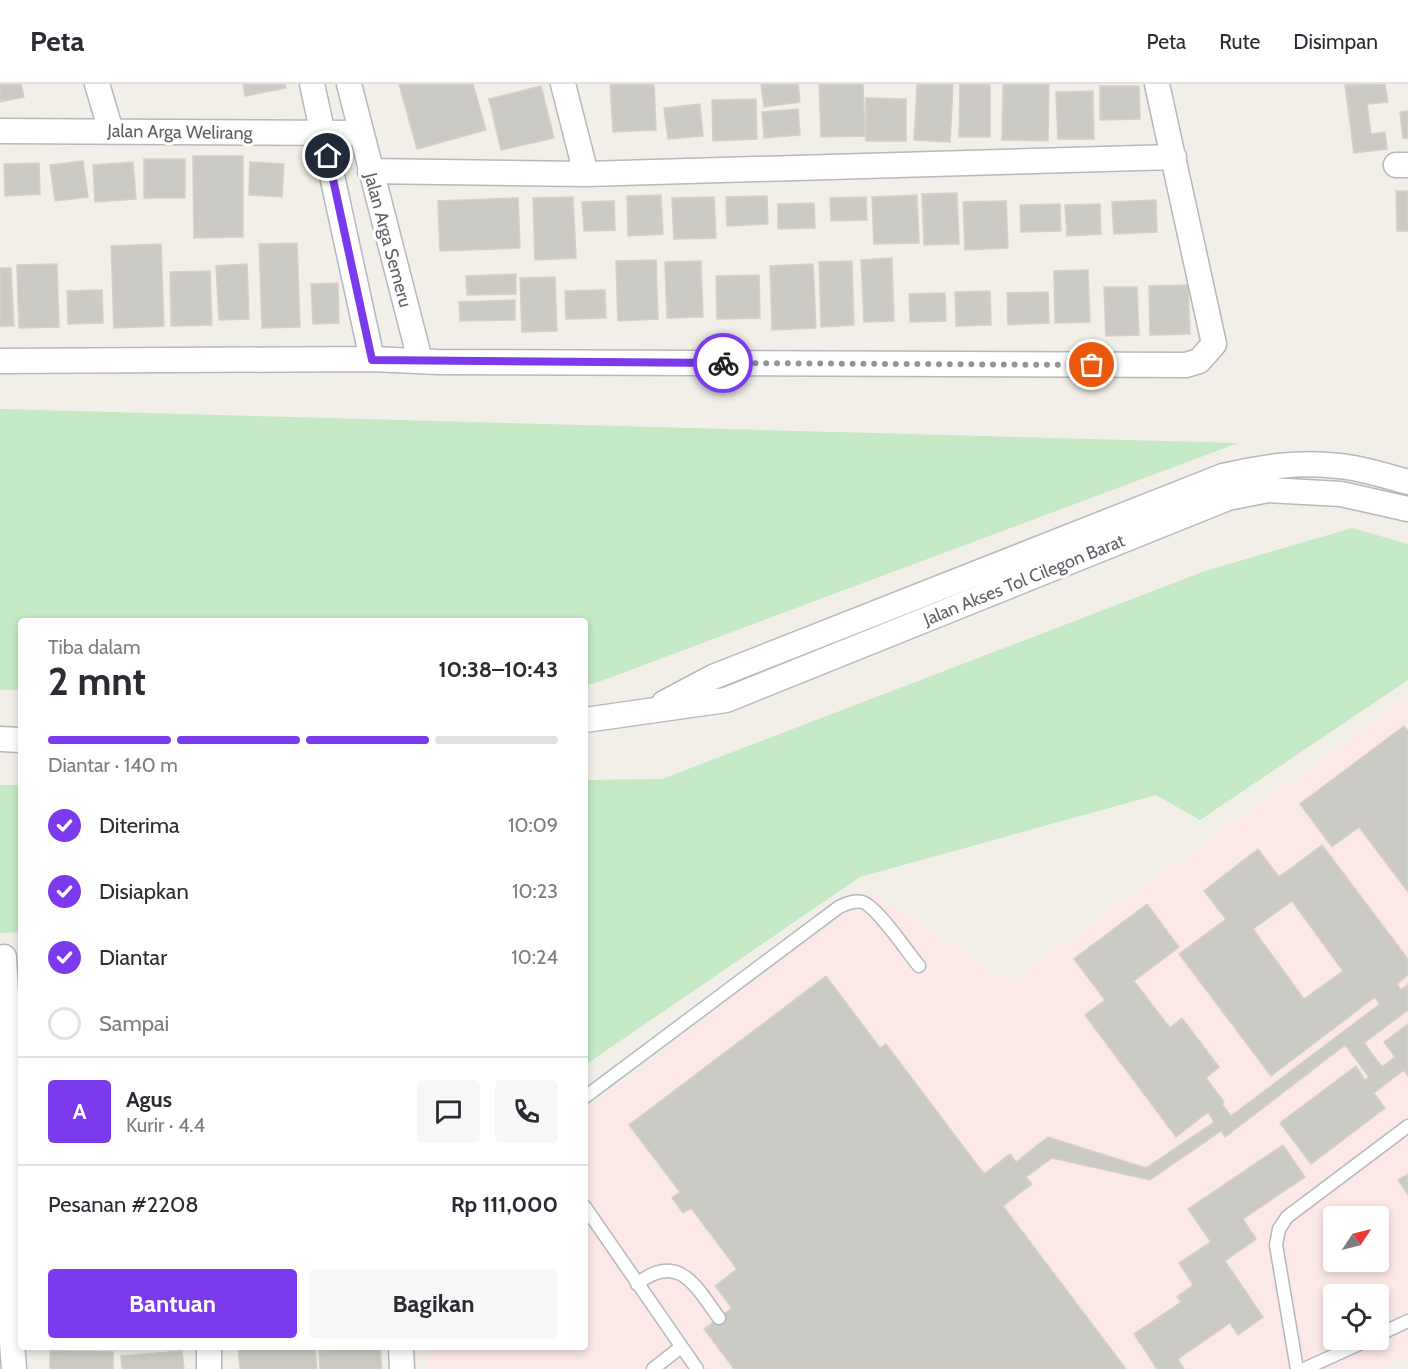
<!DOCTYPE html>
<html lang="id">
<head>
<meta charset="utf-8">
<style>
  :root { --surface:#fff; --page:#f7f7f7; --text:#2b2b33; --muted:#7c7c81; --line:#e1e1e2; --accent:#7c3aed }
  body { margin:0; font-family:Cabin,sans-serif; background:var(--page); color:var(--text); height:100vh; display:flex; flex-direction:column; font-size:22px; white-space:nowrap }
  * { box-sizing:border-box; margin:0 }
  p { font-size:20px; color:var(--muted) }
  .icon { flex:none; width:33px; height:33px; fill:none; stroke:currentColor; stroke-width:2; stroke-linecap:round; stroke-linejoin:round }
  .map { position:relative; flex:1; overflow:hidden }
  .details { position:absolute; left:18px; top:534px; width:570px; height:732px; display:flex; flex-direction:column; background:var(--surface); border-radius:6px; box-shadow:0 3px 9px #0003 }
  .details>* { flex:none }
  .needle { width:39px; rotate:55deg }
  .controls { position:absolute; left:1323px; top:1122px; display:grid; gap:12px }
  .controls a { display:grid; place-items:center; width:66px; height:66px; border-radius:6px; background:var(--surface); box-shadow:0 3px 9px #0003; font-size:30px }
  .pin { position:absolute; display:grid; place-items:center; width:51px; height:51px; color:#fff; margin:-26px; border:3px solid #fff; border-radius:50%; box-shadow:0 2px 6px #0007 }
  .courier { position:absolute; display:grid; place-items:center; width:60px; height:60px; margin:-30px; border:4px solid #7c3aed; border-radius:50%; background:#fff; color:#222; box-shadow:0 2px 8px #0007 }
  .head em { font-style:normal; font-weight:700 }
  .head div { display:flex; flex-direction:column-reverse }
  .head { display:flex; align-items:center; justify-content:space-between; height:102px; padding:0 30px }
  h1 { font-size:39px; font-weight:700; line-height:45px }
  .bar { display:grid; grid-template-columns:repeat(4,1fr); gap:9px 6px; align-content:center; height:72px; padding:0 30px }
  .bar i { height:8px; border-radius:4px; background:var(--line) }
  .bar .current { background:var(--accent) }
  .bar p { grid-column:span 4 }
  .line { display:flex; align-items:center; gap:15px; padding:0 30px; border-top:2px solid var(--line) }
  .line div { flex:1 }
  .round { display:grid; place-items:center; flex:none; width:63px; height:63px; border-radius:6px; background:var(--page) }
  ol { padding:0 30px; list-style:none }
  li { display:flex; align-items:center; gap:18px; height:66px }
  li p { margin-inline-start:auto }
  li .icon { padding:6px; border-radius:50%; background:var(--accent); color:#fff; stroke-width:4 }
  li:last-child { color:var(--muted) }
  li i { width:33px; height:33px; border:3px solid var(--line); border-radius:50% }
  .cta { display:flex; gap:12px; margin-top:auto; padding:12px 30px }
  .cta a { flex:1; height:69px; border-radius:6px; background:var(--accent); color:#fff; font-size:24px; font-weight:700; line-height:69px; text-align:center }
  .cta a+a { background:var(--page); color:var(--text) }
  header { display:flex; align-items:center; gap:36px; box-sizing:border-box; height:84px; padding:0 30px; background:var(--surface); border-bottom:2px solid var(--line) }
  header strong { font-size:28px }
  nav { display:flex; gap:33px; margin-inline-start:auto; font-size:21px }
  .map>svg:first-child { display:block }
  .medical { fill:#fce8e6; fill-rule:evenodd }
  .green { fill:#c5e8c5 }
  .building { fill:#cccac5; stroke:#d6d1c6; stroke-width:1.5; fill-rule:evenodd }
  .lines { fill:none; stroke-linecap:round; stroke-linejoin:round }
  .service-casing { stroke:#b5b8bc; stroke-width:15 }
  .minor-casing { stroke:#b5b8bc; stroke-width:27 }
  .service { stroke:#fff; stroke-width:12 }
  .minor { stroke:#fff; stroke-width:24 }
  .done { stroke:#929495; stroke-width:6; stroke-dasharray:0 10.8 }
  .route { stroke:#7c3aed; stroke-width:8 }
  .labels { text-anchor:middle; stroke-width:6; stroke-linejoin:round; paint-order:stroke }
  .street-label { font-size:18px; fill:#5f6368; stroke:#fff }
</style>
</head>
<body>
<header>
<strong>Peta</strong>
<nav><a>Peta</a><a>Rute</a><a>Disimpan</a></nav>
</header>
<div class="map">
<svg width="1408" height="1285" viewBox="0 0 1408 1285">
  <rect width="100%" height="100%" fill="#f1efe8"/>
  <path class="medical" d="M1408,614V1270L1383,1285H428L429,1263H585V1027L871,808L1009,898ZM1334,1132H1378V1178H1334ZM1334,1210H1378V1256H1334Z"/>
  <path class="green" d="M0,325L1238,359L593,600L585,601V537H21V606H0Z
    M1352,444L1408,460V596L1200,736L1156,711L860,793L585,981V696L662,695L1205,487Z
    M0,701H21V848L0,849Z"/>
  <path class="building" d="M0,0H21L24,13L0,18Z
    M243,0H285L286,4L245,12Z
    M399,0H473L486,46L417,65Z
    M610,0H654L656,46L613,48Z
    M761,0H798L800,18L764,23Z
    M819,0H863L865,52L821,53Z
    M917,0H953L950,58L914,56Z
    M960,0H990V53H959Z
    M1003,0H1049L1048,57L1002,56Z
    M1385,0L1388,18L1367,20L1371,50L1385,48L1387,65L1354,69L1345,1Z
    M541,2L554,54L501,66L489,15Z
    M1100,2H1139L1140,35L1100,36Z
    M1093,7L1094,55H1058L1056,8Z
    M866,14L906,15V57H866Z
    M756,15L757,55L713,57L712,16Z
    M700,20L703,52L668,55L664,24Z
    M798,25L800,51L764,54L762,28Z
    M1408,27V54H1403L1400,28Z
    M193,72H243V153L194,154Z
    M144,75H185V114H144Z
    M83,77L88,113L55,117L50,81Z
    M133,78L136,115L95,118L93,81Z
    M250,78L284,80L282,113L249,111Z
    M39,79L40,110L5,112L4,80Z
    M1396,107H1408V147H1397Z
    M957,109L959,160L924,161L922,110Z
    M661,111L663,150L628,152L627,112Z
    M917,111L919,159L874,160L872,113Z
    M767,112L768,140L727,142L726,113Z
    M573,113L576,174L535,176L533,114Z
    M714,113L716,154L674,155L672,114Z
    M866,113L867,136L831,137L830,114Z
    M518,114L520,164L440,167L438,117Z
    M1156,116L1157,148L1114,150L1112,118Z
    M614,117L615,146L584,147L582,118Z
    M1006,117L1008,164L965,166L963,118Z
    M814,119L815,144L778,145V120Z
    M1060,120L1061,147L1021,148L1020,121Z
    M1100,120L1101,150L1067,152L1065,121Z
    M297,159L300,243L262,244L259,160Z
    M161,160L164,242L114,244L111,162Z
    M892,174L894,237L864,238L861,176Z
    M656,176L658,235L618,237L616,177Z
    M701,177L703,233L667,234L665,178Z
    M852,177L854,241L821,243L819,178Z
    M57,180L59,243L19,244L17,181Z
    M247,180L249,235L219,236L216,182Z
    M813,180L816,244L772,246L770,182Z
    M0,184H11L14,242H0Z
    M1088,186L1090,238L1055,239L1054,187Z
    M210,187L212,241L171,242L170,188Z
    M516,190V210L467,211L466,192Z
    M759,191L760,234L717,235L716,192Z
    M555,193L557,247L522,248L520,194Z
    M338,199L339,239L313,240L311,200Z
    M1188,201L1190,250L1150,251L1149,202Z
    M1104,203H1137L1139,251L1106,252Z
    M102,206L103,239L68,240L67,207Z
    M605,206L606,234L566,235L565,207Z
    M990,207L991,241L956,242L955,208Z
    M1048,208L1049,239L1008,241L1007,209Z
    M945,209L946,237L910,238L909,210Z
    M515,216V236L460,237L459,218Z
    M1404,642L1408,647V808L1359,743L1332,763L1300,720Z
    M1322,761L1408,875V891L1397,900L1401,906L1408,900V926L1364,959L1382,983L1395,973L1384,958L1408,940V992L1404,986L1374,1009L1385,1024L1311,1080L1280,1039L1356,982L1365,996L1369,993L1345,961L1225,1053L1221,1047L1150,1096L1052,1074L1026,1093L1032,1100L1003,1122L1126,1285H734L704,1245L732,1224L715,1202L737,1185L691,1124L683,1129L672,1114L680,1108L629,1041L826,892L880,964L886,960L984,1090L1010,1070L1016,1078L1048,1053L1146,1084L1214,1038L1208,1028L1176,1053L1085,931L1105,916L1074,875L1147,820L1179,863L1134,897L1170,944L1182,934L1219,983L1206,994L1224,1018L1222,1020L1231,1032L1380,920L1375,913L1271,992L1179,870L1226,835L1204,807L1258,765L1279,793ZM1292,817L1343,887L1304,915L1253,845Z
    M1283,1061L1305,1093L1243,1135L1256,1155L1225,1177L1263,1233L1238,1251L1230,1239L1178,1275L1184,1285H1157L1134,1250L1181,1218L1177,1213L1193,1201L1179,1179L1211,1158L1188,1125Z
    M1408,1090V1111L1398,1096Z
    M238,1263H315L317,1285H240Z
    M363,1263H380L382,1285H320L319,1267Z
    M50,1267L113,1268V1285H50Z
    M182,1267L184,1285H122L121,1272Z"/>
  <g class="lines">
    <defs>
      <path id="service" d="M585,1013L839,823C846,820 854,816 862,818C876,821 908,869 919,882
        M585,1123L697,1285
        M637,1200C678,1167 696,1202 719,1234
        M1378,1251L1408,1237
        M653,1285L681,1263
        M1297,1285L1276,1161L1279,1145L1287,1133L1408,1042
        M1304,1285L1368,1256"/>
      <path id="minor" d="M97,0L111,47
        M312,0L372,275
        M349,0L420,276
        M563,0L586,90
        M0,47L360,49
        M1396,81H1408
        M370,87L586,90L1174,73
        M0,277L372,275L438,278L1186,281L1199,277L1214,260L1157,0
        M664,619L713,593L1223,392C1262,383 1299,377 1339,382C1362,384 1386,392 1408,398
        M585,636L726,616L1228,414L1268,406L1341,410L1408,425
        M0,655L21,656
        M4,873L8,944L11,1245L14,1285
        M209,1263V1285
        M401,1263L402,1285"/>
    </defs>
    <use href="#service" class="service-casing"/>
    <use href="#minor" class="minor-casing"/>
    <use href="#service" class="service"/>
    <use href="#minor" class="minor"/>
  </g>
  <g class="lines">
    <path class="done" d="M723,279L1092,281"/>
    <path class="route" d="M328,72L372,276L723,279"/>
  </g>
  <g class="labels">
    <g class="street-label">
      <text transform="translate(180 48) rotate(1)" y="6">Jalan Arga Welirang</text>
      <text transform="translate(388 156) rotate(75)" y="6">Jalan Arga Semeru</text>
      <text transform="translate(1024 496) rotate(-22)" y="6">Jalan Akses Tol Cilegon Barat</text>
    </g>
  </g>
</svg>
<div class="controls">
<a><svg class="needle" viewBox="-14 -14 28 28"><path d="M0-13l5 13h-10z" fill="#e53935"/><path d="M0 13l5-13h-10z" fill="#7c7c81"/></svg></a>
<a><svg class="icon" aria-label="locate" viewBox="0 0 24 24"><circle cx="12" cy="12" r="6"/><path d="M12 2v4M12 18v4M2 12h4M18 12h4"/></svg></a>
</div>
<div class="pin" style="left:1092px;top:281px;background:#ea580c"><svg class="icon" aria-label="bag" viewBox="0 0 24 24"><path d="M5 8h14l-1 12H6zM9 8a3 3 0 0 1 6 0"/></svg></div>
<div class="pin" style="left:328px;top:72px;background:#1f2937"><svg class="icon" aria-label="home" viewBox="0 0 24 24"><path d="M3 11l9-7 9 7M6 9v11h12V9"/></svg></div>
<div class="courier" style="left:723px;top:279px"><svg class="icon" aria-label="bike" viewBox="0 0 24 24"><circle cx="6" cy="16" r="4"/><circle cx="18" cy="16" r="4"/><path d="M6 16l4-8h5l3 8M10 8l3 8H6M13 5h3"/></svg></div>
<section class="details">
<div class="head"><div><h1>2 mnt</h1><p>Tiba dalam</p></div><em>10:38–10:43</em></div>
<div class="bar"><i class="current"></i><i class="current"></i><i class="current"></i><i></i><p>Diantar · 140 m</p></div>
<ol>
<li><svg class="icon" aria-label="check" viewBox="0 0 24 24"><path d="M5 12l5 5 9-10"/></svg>Diterima<p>10:09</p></li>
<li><svg class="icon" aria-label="check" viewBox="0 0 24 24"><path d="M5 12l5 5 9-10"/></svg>Disiapkan<p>10:23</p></li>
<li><svg class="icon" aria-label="check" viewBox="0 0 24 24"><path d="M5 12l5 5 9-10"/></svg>Diantar<p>10:24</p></li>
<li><i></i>Sampai</li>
</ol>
<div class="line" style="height:108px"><b class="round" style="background:var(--accent);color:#fff">A</b><div><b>Agus</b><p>Kurir · 4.4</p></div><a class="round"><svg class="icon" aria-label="chat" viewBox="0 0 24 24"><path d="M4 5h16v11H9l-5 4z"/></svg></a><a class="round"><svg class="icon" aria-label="phone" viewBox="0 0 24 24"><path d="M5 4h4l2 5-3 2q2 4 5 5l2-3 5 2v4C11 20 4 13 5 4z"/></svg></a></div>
<div class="line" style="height:78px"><div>Pesanan #2208</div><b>Rp 111,000</b></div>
<div class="cta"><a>Bantuan</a><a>Bagikan</a></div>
</section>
</div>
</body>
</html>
